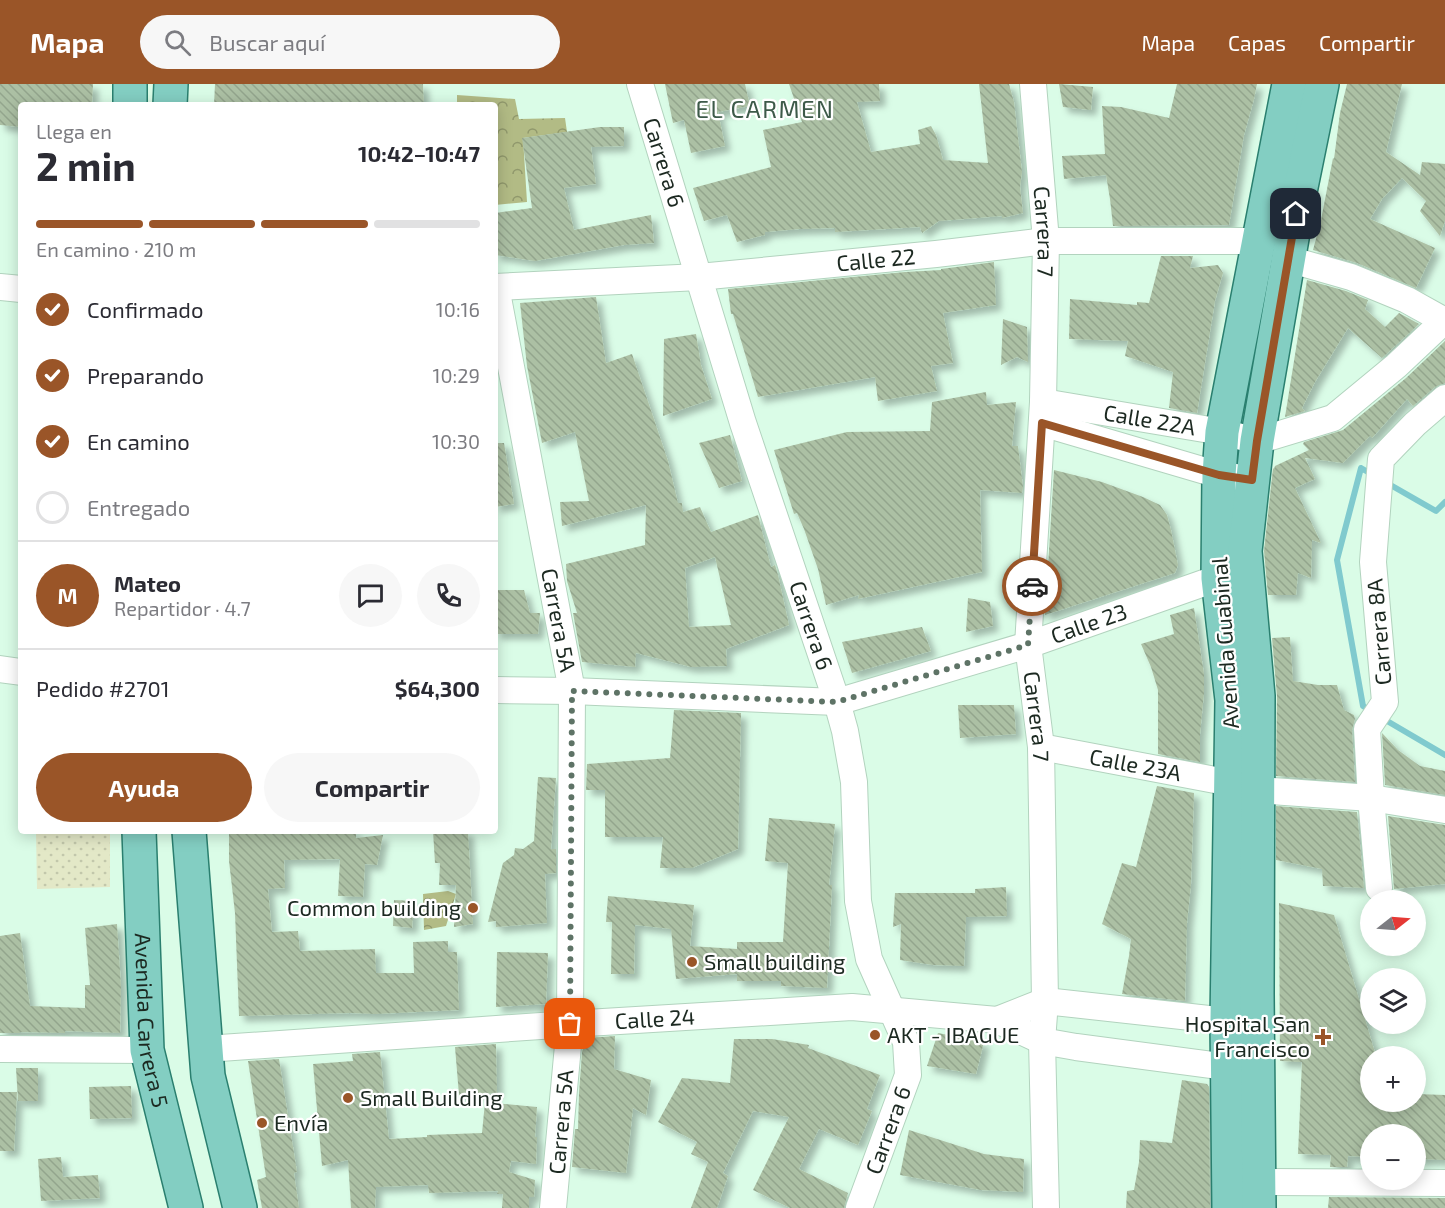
<!DOCTYPE html>
<html lang="es">
<head>
<meta charset="utf-8">
<style>
  :root { --surface:#fff; --page:#f7f7f7; --text:#2b2b33; --muted:#7c7c81; --line:#e1e1e2; --accent:#9a5528 }
  body { margin:0; font-family:"Exo 2",sans-serif; background:var(--page); color:var(--text); height:100vh; display:flex; flex-direction:column; font-size:22px; white-space:nowrap }
  * { box-sizing:border-box; margin:0 }
  p { font-size:20px; color:var(--muted) }
  .icon { flex:none; width:33px; height:33px; fill:none; stroke:currentColor; stroke-width:2; stroke-linecap:round; stroke-linejoin:round }
  .map { position:relative; flex:1; overflow:hidden }
  .details { position:absolute; left:18px; top:18px; width:480px; height:732px; display:flex; flex-direction:column; background:var(--surface); border-radius:6px; box-shadow:0 3px 15px #0003 }
  .details>* { flex:none }
  .needle { width:39px; rotate:73deg }
  .tools { position:absolute; left:1360px; top:806px; display:grid; gap:12px }
  .tools a { display:grid; place-items:center; width:66px; height:66px; border-radius:50%; background:var(--surface); box-shadow:0 3px 15px #0003; font-size:30px }
  .pin { position:absolute; display:grid; place-items:center; width:51px; height:51px; color:#fff; margin:-26px; border-radius:12px; box-shadow:0 3px 9px #0006 }
  .courier { position:absolute; display:grid; place-items:center; width:60px; height:60px; margin:-30px; border:4px solid #9a5528; border-radius:50%; background:#fff; color:#222; box-shadow:0 2px 8px #0007 }
  .headline em { font-style:normal; font-weight:700 }
  .headline div { display:flex; flex-direction:column-reverse }
  .headline { display:flex; align-items:center; justify-content:space-between; height:102px; padding:0 18px }
  h1 { font-size:39px; font-weight:700; line-height:45px }
  .bar { display:grid; grid-template-columns:repeat(4,1fr); gap:9px 6px; align-content:center; height:72px; padding:0 18px }
  .bar i { height:8px; border-radius:4px; background:var(--line) }
  .bar .on { background:var(--accent) }
  .bar p { grid-column:span 4 }
  .line { display:flex; align-items:center; gap:15px; padding:0 18px; border-top:2px solid var(--line) }
  .line div { flex:1 }
  .round { display:grid; place-items:center; flex:none; width:63px; height:63px; border-radius:32px; background:var(--page) }
  ol { padding:0 18px; list-style:none }
  li { display:flex; align-items:center; gap:18px; height:66px }
  li p { margin-inline-start:auto }
  li .icon { padding:6px; border-radius:50%; background:var(--accent); color:#fff; stroke-width:4 }
  li:last-child { color:var(--muted) }
  li i { width:33px; height:33px; border:3px solid var(--line); border-radius:50% }
  .primary-button { display:flex; gap:12px; margin-top:auto; padding:12px 18px }
  .primary-button a { flex:1; height:69px; border-radius:36px; background:var(--accent); color:#fff; font-size:24px; font-weight:700; line-height:69px; text-align:center }
  .primary-button a+a { background:var(--page); color:var(--text) }
  header { display:flex; align-items:center; gap:36px; box-sizing:border-box; height:84px; padding:0 30px; background:var(--accent); color:#fff }
  header strong { font-size:28px }
  nav { display:flex; gap:33px; margin-inline-start:auto; font-size:21px }
  .search { width:420px; height:54px; background:var(--page); display:flex; align-items:center; gap:15px; box-sizing:border-box; padding:0 21px; border-radius:33px; color:var(--muted); font-size:22px }
  .map>svg:first-child { display:block }
  .grass { fill:url(#grass-dots) }
  .forest { fill:url(#forest-crowns) }
  .lines { fill:none; stroke-linecap:round; stroke-linejoin:round }
  .stream { stroke:#80cace; stroke-width:6 }
  .building { fill:url(#building-back-hatch); fill-rule:evenodd; filter:url(#shadow) }
  .minor-casing { stroke:#b2d3be; stroke-width:28 }
  .major-casing { stroke:#2a7f6f; stroke-width:36 }
  .minor { stroke:#fff; stroke-width:26 }
  .major { stroke:#83cec2; stroke-width:33 }
  .done { stroke:#5e7366; stroke-width:6; stroke-dasharray:0 10.8 }
  .route { stroke:#9a5528; stroke-width:8 }
  .poi-dot { fill:#9a5528; stroke:#fff; stroke-width:2 }
  .labels { text-anchor:middle; stroke-width:4.5; stroke-linejoin:round; paint-order:stroke }
  .street-label { font-size:22px; fill:#1c2921; stroke:#fff }
  .poi-label { font-size:22px; fill:#1c2921; stroke:#fff; text-anchor:start }
  .neighbourhood-label { font-size:24px; letter-spacing:1.5px; fill:#3d5a49; stroke:#fff }
</style>
</head>
<body>
<header>
<strong>Mapa</strong>
<div class="search"><svg class="icon" aria-label="search" viewBox="0 0 24 24"><circle cx="10" cy="10" r="6"/><path d="M15 15l6 6"/></svg>Buscar aquí</div>
<nav><a>Mapa</a><a>Capas</a><a>Compartir</a></nav>
</header>
<div class="map">
<svg width="1445" height="1124" viewBox="0 0 1445 1124">
  <defs>
    <pattern id="grass-dots" width="8" height="8" patternUnits="userSpaceOnUse" patternTransform="scale(1.5)"><rect width="8" height="8" fill="#e3e8c7"/><path d="M2 2h.1M6 6h.1" fill="none" stroke="#c2c7ab" stroke-width="1.8" stroke-linecap="round"/></pattern>
    <pattern id="forest-crowns" width="20" height="18" patternUnits="userSpaceOnUse" patternTransform="scale(1.5)"><rect width="20" height="18" fill="#b2bb85"/><path d="M2 6a3 3 0 1 1 6 0M12 15a3 3 0 1 1 6 0" fill="none" stroke="#90986c"/></pattern>
    <pattern id="building-back-hatch" width="6" height="6" patternUnits="userSpaceOnUse" patternTransform="scale(1.5)"><rect width="6" height="6" fill="#acc0a4"/><path d="M-1 5l2 2M0 0l6 6M5-1l2 2" fill="none" stroke="#93a58d"/></pattern>
    <filter id="shadow"><feDropShadow dx="5.5" dy="5.5" stdDeviation="3" flood-color="#0004"/></filter>
  </defs>
  <rect width="100%" height="100%" fill="#dafce7"/>
  <path class="grass" d="M36,747H110V803L37,805Z"/>
  <path class="forest" d="M457,11L515,15L519,35L565,34L567,48L523,54L527,118L495,121V21H457Z
    M448,807L456,810L446,842L424,846L423,810Z"/>
  <g class="lines">
    <path class="stream" d="M1387,399L1436,427L1445,418
      M1371,627L1363,622L1337,476L1361,384L1373,391
      M1382,634L1445,671"/>
  </g>
  <path class="building" d="M0,0H93L92,21H21V43L0,41Z
    M215,0H423L424,21H214Z
    M665,0H745L750,22L718,28L725,62L691,69L684,36L673,39Z
    M789,0H879L880,17L857,18L871,68L920,60L918,46L931,42L936,51L943,76L988,79L979,0H1009L1014,18L1022,88L1020,103L1023,129L1002,134V132L939,137L922,149L920,143L835,148V144L799,145L765,148V151L737,158L727,131L704,137L693,104L771,83L763,46L802,38Z
    M1059,0L1093,3L1091,26L1063,23Z
    M1177,0H1257L1254,15L1244,51L1229,141L1113,142L1110,115L1106,91L1064,95L1062,72L1105,70L1102,22L1121,23L1169,34Z
    M1347,0H1402L1386,68L1420,91L1422,78L1445,80V137L1440,152L1420,127L1426,117L1402,94L1382,115L1370,135L1435,164L1416,204L1357,179L1313,166L1321,136L1333,74L1334,75L1340,29Z
    M600,43H624V62L591,63L596,100L564,104L574,146L651,131L654,159L624,161L535,177L495,171V129L532,124L522,54Z
    M1161,172H1193L1190,184L1218,181L1223,189L1215,217L1197,329L1169,324L1173,288L1125,272L1128,257L1069,255L1070,215L1137,221V218L1149,219Z
    M994,178L996,221L943,229L953,279L931,282L937,307L878,317L875,293L758,313L733,230H731L728,205L905,188L941,186V185Z
    M1307,196L1346,207L1368,216L1365,225L1385,243L1399,229L1419,240L1382,274L1348,244L1315,298L1302,324L1305,327L1285,333Z
    M596,213L606,279L632,270L668,377L678,419H682L683,428L700,423L711,448L758,431L771,483L775,481L778,491L789,541L726,565L727,582L691,583L636,569L635,583L582,578L573,529H577L567,497L566,480L645,461L646,421L562,442L560,418L589,417L575,348L542,359L527,282L520,219ZM715,473L731,541L689,543L685,484Z
    M1003,235L1027,243L1028,278L1017,273L1001,281Z
    M696,250L701,281L712,315L663,332L664,255Z
    M1445,257V299L1435,303L1413,322L1407,315L1372,354L1370,352L1343,379L1305,374L1315,395L1295,404L1321,459L1312,456L1311,494L1298,489L1296,511H1268L1264,467L1273,384L1274,385L1275,382L1309,366L1303,360L1304,358L1343,346L1406,294Z
    M986,308L987,321L1016,318L1012,362H1018L1023,403L1022,409L980,406L982,488L858,515L859,511L826,521L818,485L804,445L797,429L794,430L774,366L847,348L930,347L932,318Z
    M730,351L742,397L719,404L699,359Z
    M495,359H504L514,420L495,423Z
    M1054,386L1102,398L1143,413L1160,421L1167,431L1171,446L1178,481L1175,489L1045,531Z
    M495,506H524L530,529H540L538,550H495Z
    M968,514L990,518L993,542L966,548Z
    M1194,524L1204,590V609L1200,650V678L1158,670V606L1151,583L1141,560L1174,550L1170,531Z
    M922,543L931,567L852,589L842,558Z
    M1290,553L1293,597L1318,601H1337L1344,626L1354,631L1355,635L1352,646L1355,698L1276,692L1277,612L1272,554Z
    M958,621H1014L1016,650L960,654Z
    M674,626L741,629L738,765L692,784H660L663,753H605V706H586L587,680L670,674Z
    M1382,649L1398,666L1420,682L1445,687V711L1385,701Z
    M538,693L556,694L551,765H556V789L545,790L547,839L496,843V837L488,838L503,779L514,771L515,764L523,765L534,757Z
    M1157,702L1194,709L1191,800L1187,839L1185,917L1122,910L1129,872L1131,855L1102,840L1122,779L1136,783Z
    M1276,722L1357,728L1364,804L1323,802L1322,785L1276,776Z
    M1388,732L1445,741V800L1394,805Z
    M769,734L835,740L829,801H832L827,904L781,902V897H737V890L676,895L671,845L635,841L634,890H611L612,838H606L608,812L694,821L690,862L737,865V858H783L788,779L765,777Z
    M229,747H356V754L383,751L377,781L365,780L363,813L338,812L340,775L284,776L285,804L268,805L272,848L298,847L300,867L375,865L376,889H414L413,858L448,857V868H457L459,926L375,930L350,929L239,932L235,829L229,777Z
    M433,747H468L473,840L454,843L456,801H439L440,779H435Z
    M1006,803L1007,832L966,833L964,882L933,881L900,876L901,840L893,843L895,809H975V805Z
    M394,816L414,817L412,844L393,842Z
    M1279,819L1334,831L1376,972H1371V1017H1416V1010L1445,1011V1076L1416,1075V1050H1371V1073L1348,1072L1347,1083H1330L1331,1071L1298,1070L1302,978L1280,977Z
    M117,840L121,902L120,949L65,947V949L20,948V949H0V852L20,849L30,922L85,924V901H90L85,844Z
    M497,868L548,869L546,920L496,923Z
    M938,949L984,958L976,990L927,982Z
    M615,952L614,985L651,996L646,1031L633,1024L626,1089L572,1083L575,1045H578L579,1009L582,968L586,954Z
    M734,955H772L809,961L808,964L880,991L867,1025L872,1027L858,1061L819,1045L799,1085L848,1109L844,1124H790L753,1106L789,1033L753,1027L723,1089L728,1092L717,1124H691L708,1078L691,1070L697,1058L658,1038L682,994L730,999Z
    M496,960L497,1009L459,1011L455,963Z
    M380,968L389,1055L427,1053V1051L482,1049L485,1018L537,1023L535,1053H537L536,1080L511,1077L509,1088L535,1096L534,1113H529V1124H502L503,1110H497L498,1107L429,1109L428,1101L376,1103L375,1124H351L348,1076L322,1082L313,980L353,977L352,970Z
    M279,975L297,1088L294,1089L299,1124H262L257,1096L266,1093L248,977Z
    M16,984H38V1017H18Z
    M1182,996L1207,1000L1209,1003L1210,1124H1126L1127,1107L1134,1106L1139,1078L1140,1056L1172,1059Z
    M131,1002L132,1034L90,1035L89,1003Z
    M0,1008H17L14,1067H0Z
    M909,1046L984,1070L1024,1075L1023,1108L981,1106L900,1091Z
    M61,1073L63,1093L98,1091L100,1114L41,1117L38,1075Z
    M1329,1113L1445,1114V1124H1328Z"/>
  <g class="lines">
    <defs>
      <g id="minor">
        <path id="s1" d="M640,0L743,339L837,618L845,647L854,698L858,817L869,875L906,958L908,991L859,1124"/>
        <path id="s2" d="M1033,0L1046,157L1043,318L1028,561L1041,663L1045,917L1042,957L1046,1124"/>
        <path d="M1288,175L1351,193L1407,216L1445,237"/>
        <path d="M0,203L21,205"/>
        <path id="s3" d="M495,203L699,193L936,170L1046,157H1259"/>
        <path id="s4" d="M496,203L572,607L570,940L553,1124"/>
        <path id="s5" d="M1043,318L1222,348L1257,357L1333,334L1396,282L1445,236"/>
        <path d="M1042,339L1219,391L1235,393"/>
        <path d="M0,585L21,588"/>
        <path id="s6" d="M495,606L572,607L837,618L1028,561L1218,494"/>
        <path id="s7" d="M1041,663L1231,699"/>
        <path d="M1258,706L1371,714L1445,726"/>
        <path d="M1379,804L1371,714L1367,645L1385,618L1373,478L1381,375L1415,340L1445,314"/>
        <path d="M997,936L1045,917L1227,937"/>
        <path d="M0,965L147,966"/>
        <path id="s8" d="M206,965L570,940L852,923L997,936L1042,957L1076,963L1227,983"/>
        <path d="M1258,1098L1445,1099"/>
      </g>
      <g id="major">
        <path d="M130,0V21"/>
        <path d="M170,21L171,0"/>
        <path id="s9" d="M139,747L147,966L186,1124"/>
        <path d="M189,747L208,992L240,1124"/>
        <path d="M1229,1124L1227,937L1232,616L1218,494L1219,391L1222,348L1289,0"/>
        <path d="M1259,1124L1257,910L1258,612L1245,467L1257,357L1300,108L1322,0"/>
      </g>
    </defs>
    <use href="#minor" class="minor-casing"/>
    <use href="#major" class="major-casing"/>
    <use href="#minor" class="minor"/>
    <use href="#major" class="major"/>
  </g>
  <g class="lines">
    <path class="done" d="M570,940L572,607L837,618L1028,561L1032,502"/>
    <path class="route" d="M1032,502L1042,339L1219,391L1252,396L1257,357L1296,130"/>
  </g>
  <g class="poi-dot">
    <circle cx="473" cy="824" r="6"/>
    <circle cx="692" cy="878" r="6"/>
    <circle cx="875" cy="951" r="6"/>
    <path d="M1320 944h6v6h6v6h-6v6h-6v-6h-6v-6h6z"/>
    <circle cx="348" cy="1014" r="6"/>
    <circle cx="262" cy="1039" r="6"/>
  </g>
  <g class="labels">
    <g class="street-label">
      <text dy="8" stroke="none"><textPath href="#s1" startOffset="82">Carrera 6</textPath></text>
      <text dy="8" stroke="none"><textPath href="#s2" startOffset="148">Carrera 7</textPath></text>
      <text dy="8" stroke="none"><textPath href="#s3" startOffset="382">Calle 22</textPath></text>
      <text dy="8" stroke="none"><textPath href="#s5" startOffset="108">Calle 22A</textPath></text>
      <text dy="8" stroke="none"><textPath href="#s4" startOffset="339">Carrera 5A</textPath></text>
      <text dy="8" stroke="none"><textPath href="#s6" startOffset="606">Calle 23</textPath></text>
      <text dy="8" stroke="none"><textPath href="#s1" startOffset="568">Carrera 6</textPath></text>
      <text transform="translate(1379 548) rotate(-95)" y="8">Carrera 8A</text>
      <text transform="translate(1225 559) rotate(-94)" y="8">Avenida Guabinal</text>
      <text dy="8" stroke="none"><textPath href="#s2" startOffset="634">Carrera 7</textPath></text>
      <text dy="8" stroke="none"><textPath href="#s7" startOffset="96">Calle 23A</textPath></text>
      <text dy="8" stroke="none"><textPath href="#s8" startOffset="450">Calle 24</textPath></text>
      <text dy="8" stroke="none"><textPath href="#s9" startOffset="190">Avenida Carrera 5</textPath></text>
      <text transform="translate(561 1038) rotate(-85)" y="8">Carrera 5A</text>
      <text transform="translate(888 1046) rotate(-70)" y="8">Carrera 6</text>
    </g>
    <g class="poi-label">
      <text x="461" y="832" text-anchor="end">Common building</text>
      <text x="704" y="886">Small building</text>
      <text x="1310" y="948" text-anchor="end">Hospital San<tspan x="1310" dy="25">Francisco</tspan></text>
      <text x="887" y="959">AKT - IBAGUE</text>
      <text x="360" y="1022">Small Building</text>
      <text x="274" y="1047">Envía</text>
    </g>
    <g class="neighbourhood-label">
      <text x="765" y="34">EL CARMEN</text>
    </g>
  </g>
</svg>
<div class="tools">
<a><svg class="needle" viewBox="-14 -14 28 28"><path d="M0-13l5 13h-10z" fill="#e53935"/><path d="M0 13l5-13h-10z" fill="#7c7c81"/></svg></a>
<a><svg class="icon" aria-label="layers" viewBox="0 0 24 24"><path d="M12 4l9 5-9 5-9-5zM3 14l9 5 9-5"/></svg></a>
<a>+</a>
<a>−</a>
</div>
<div class="pin" style="left:570px;top:940px;background:#ea580c"><svg class="icon" aria-label="bag" viewBox="0 0 24 24"><path d="M5 8h14l-1 12H6zM9 8a3 3 0 0 1 6 0"/></svg></div>
<div class="pin" style="left:1296px;top:130px;background:#1f2937"><svg class="icon" aria-label="home" viewBox="0 0 24 24"><path d="M3 11l9-7 9 7M6 9v11h12V9"/></svg></div>
<div class="courier" style="left:1032px;top:502px"><svg class="icon" aria-label="car" viewBox="0 0 24 24"><path d="M5 17H2v-5l4-1 3-4h7l3 4 3 1v5h-3M9 17h6M6 11h13"/><circle cx="7" cy="17" r="2"/><circle cx="17" cy="17" r="2"/></svg></div>
<section class="details">
<div class="headline"><div><h1>2 min</h1><p>Llega en</p></div><em>10:42–10:47</em></div>
<div class="bar"><i class="on"></i><i class="on"></i><i class="on"></i><i></i><p>En camino · 210 m</p></div>
<ol>
<li><svg class="icon" aria-label="check" viewBox="0 0 24 24"><path d="M5 12l5 5 9-10"/></svg>Confirmado<p>10:16</p></li>
<li><svg class="icon" aria-label="check" viewBox="0 0 24 24"><path d="M5 12l5 5 9-10"/></svg>Preparando<p>10:29</p></li>
<li><svg class="icon" aria-label="check" viewBox="0 0 24 24"><path d="M5 12l5 5 9-10"/></svg>En camino<p>10:30</p></li>
<li><i></i>Entregado</li>
</ol>
<div class="line" style="height:108px"><b class="round" style="background:var(--accent);color:#fff">M</b><div><b>Mateo</b><p>Repartidor · 4.7</p></div><a class="round"><svg class="icon" aria-label="chat" viewBox="0 0 24 24"><path d="M4 5h16v11H9l-5 4z"/></svg></a><a class="round"><svg class="icon" aria-label="phone" viewBox="0 0 24 24"><path d="M5 4h4l2 5-3 2q2 4 5 5l2-3 5 2v4C11 20 4 13 5 4z"/></svg></a></div>
<div class="line" style="height:78px"><div>Pedido #2701</div><b>$64,300</b></div>
<div class="primary-button"><a>Ayuda</a><a>Compartir</a></div>
</section>
</div>
</body>
</html>
